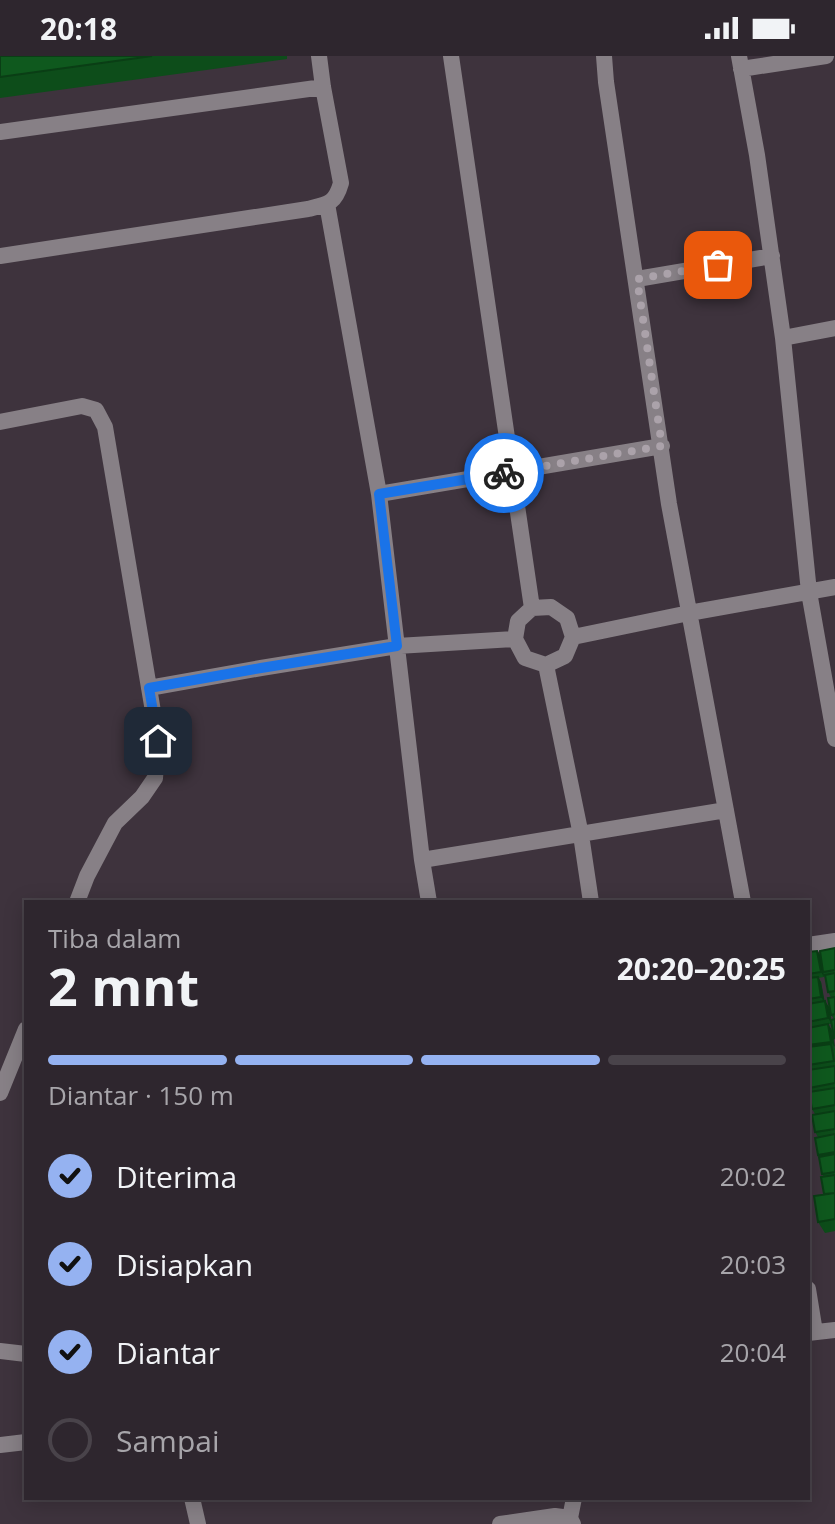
<!DOCTYPE html>
<html lang="id">
<head>
<meta charset="utf-8">
<style>
  :root { --surface:#2e262e; --page:#362e36; --text:#f1f3f6; --muted:#a7a5aa; --line:#49434a; --accent:#95b2f1 }
  body { margin:0; font-family:"Open Sans",sans-serif; background:var(--page); color:var(--text); height:100vh; display:flex; flex-direction:column; font-size:30px; white-space:nowrap }
  * { box-sizing:border-box; margin:0 }
  p { font-size:26px; color:var(--muted) }
  .icon { flex:none; width:44px; height:44px; fill:none; stroke:currentColor; stroke-width:2; stroke-linecap:round; stroke-linejoin:round }
  .map { position:relative; flex:1; overflow:hidden }
  .panel { position:absolute; left:24px; top:844px; width:786px; height:600px; display:flex; flex-direction:column; background:var(--surface); border-radius:0px; box-shadow:0 4px 20px #0003,0 0 0 2px var(--line) }
  .panel>* { flex:none }
  .pin { position:absolute; display:grid; place-items:center; width:68px; height:68px; color:#fff; margin:-34px; border-radius:16px; box-shadow:0 4px 12px #0006 }
  .courier { position:absolute; display:grid; place-items:center; width:80px; height:80px; margin:-40px; border:6px solid #1a73e8; border-radius:50%; background:#fff; color:#222; box-shadow:0 2px 10px #0007 }
  .head em { font-style:normal; font-weight:700 }
  .head div { display:flex; flex-direction:column-reverse }
  .head { display:flex; align-items:center; justify-content:space-between; height:136px; padding:0 24px }
  h1 { font-size:52px; font-weight:700; line-height:60px }
  .bar { display:grid; grid-template-columns:repeat(4,1fr); gap:12px 8px; align-content:center; height:96px; padding:0 24px }
  .bar i { height:10px; border-radius:6px; background:var(--line) }
  .bar .selected { background:var(--accent) }
  .bar p { grid-column:span 4 }
  ol { padding:0 24px; list-style:none }
  li { display:flex; align-items:center; gap:24px; height:88px }
  li p { margin-inline-start:auto }
  li .icon { padding:8px; border-radius:50%; background:var(--accent); color:#111; stroke-width:4 }
  li:last-child { color:var(--muted) }
  li i { width:44px; height:44px; border:4px solid var(--line); border-radius:50% }
  .status { display:flex; justify-content:space-between; align-items:center; height:56px; padding:0 40px; background:var(--surface); direction:ltr }
  .status svg { height:22px; fill:currentColor }
  .map>svg:first-child { display:block }
  .lines { fill:none; stroke-linecap:round; stroke-linejoin:round }
  .street { stroke:#878086; stroke-width:16 }
  .wall { fill:#0d4d1a }
  .shaded-wall { fill:#0a3e15 }
  .building { fill:#0f591e; stroke:#0a3e15; stroke-width:2 }
  .done { stroke:#aba2aa; stroke-width:8; stroke-dasharray:0 14.4 }
  .route { stroke:#1a73e8; stroke-width:10 }
</style>
</head>
<body>
<div class="status"><b>20:18</b><svg viewBox="0 0 49 12"><path d="M0 12V9h3v3zM5 12V6h3v6zM10 12V3h3v9zM15 12V0h3v12zM26 1h20v11H26zM47 4h2v5h-2z"/></svg></div>
<div class="map">
<svg width="835" height="1468" viewBox="0 0 835 1468">
  <rect width="100%" height="100%" fill="#3e333d"/>
  <g class="lines">
    <path class="street" d="M451,0L532,552
      M604,0L606,26L669,448L743,846
      M739,0L757,99L783,282L809,536L835,683
      M741,13L826,0
      M0,76L323,31
      M327,148L379,438L422,804L429,846
      M0,200L308,153C328,148 335,148 341,127L323,31L319,0
      M637,223L772,200
      M783,282L835,272
      M0,366L82,350L96,354L105,371L158,685L155,722L142,741L115,767L87,820L77,846
      M379,438L662,390
      M551,551L567,562L573,581L565,600L546,609L525,602L515,583L518,565L532,552Z
      M573,581L689,557L835,531
      M546,609L581,779L591,846
      M149,632L261,612L397,590L515,583
      M422,804L726,754
      M808,889L835,885
      M0,1037L26,973
      M808,1233L815,1276
      M808,1277L835,1274
      M0,1295L26,1298
      M0,1389L26,1386
      M192,1442L198,1468
      M570,1462L574,1442
      M500,1468L555,1460L570,1462L573,1468"/>
  </g>
  <path class="wall" d="M0,0H287V3L0,42Z
    M835,892V941H831L828,936L824,917V921L818,922L821,926L824,945L829,951L831,964H835L831,959L835,941V983L832,968H828L835,993V1175L825,1177L818,1166L824,1138V1121L822,1118L820,1101L818,1099V1081L815,1076V1058L812,1053V1036L809,1032L808,1027V896L817,895L820,900Z"/>
  <path class="shaded-wall" d="M817,895L821,900L824,921L821,916Z
    M818,921L821,926L825,947L821,941Z
    M825,945L829,951L832,968L828,962Z
    M828,968L832,974L835,991L831,986Z"/>
  <path class="building" d="M0,0H152L0,21Z
    M835,892V914L823,916L820,895Z
    M817,895L821,916L808,918V896Z
    M835,917V935L828,936L825,919Z
    M818,921L821,941L808,943V922Z
    M835,941V958L831,959L828,942Z
    M825,945L828,962L808,966V948Z
    M835,963V981L834,982L831,964Z
    M828,968L831,986L808,989V972Z
    M831,988L834,1005L808,1009V991Z
    M835,1010V1027L809,1032L808,1014Z
    M835,1032V1049L812,1053L809,1036Z
    M835,1055V1073L815,1076L812,1059Z
    M835,1078V1096L818,1099L815,1082Z
    M835,1098V1116L822,1118L819,1101Z
    M835,1119V1137L824,1138L821,1121Z
    M835,1137V1163L818,1166L814,1140Z"/>
  <g class="lines">
    <path class="done" d="M504,417L662,390L637,223L718,209"/>
    <path class="route" d="M158,685L149,632L261,612L397,590L379,438L504,417"/>
  </g>
</svg>
<div class="pin" style="left:718px;top:209px;background:#ea580c"><svg class="icon" aria-label="bag" viewBox="0 0 24 24"><path d="M5 8h14l-1 12H6zM9 8a3 3 0 0 1 6 0"/></svg></div>
<div class="pin" style="left:158px;top:685px;background:#1f2937"><svg class="icon" aria-label="home" viewBox="0 0 24 24"><path d="M3 11l9-7 9 7M6 9v11h12V9"/></svg></div>
<div class="courier" style="left:504px;top:417px"><svg class="icon" aria-label="bike" viewBox="0 0 24 24"><circle cx="6" cy="16" r="4"/><circle cx="18" cy="16" r="4"/><path d="M6 16l4-8h5l3 8M10 8l3 8H6M13 5h3"/></svg></div>
<section class="panel">
<div class="head"><div><h1>2 mnt</h1><p>Tiba dalam</p></div><em>20:20–20:25</em></div>
<div class="bar"><i class="selected"></i><i class="selected"></i><i class="selected"></i><i></i><p>Diantar · 150 m</p></div>
<ol>
<li><svg class="icon" aria-label="check" viewBox="0 0 24 24"><path d="M5 12l5 5 9-10"/></svg>Diterima<p>20:02</p></li>
<li><svg class="icon" aria-label="check" viewBox="0 0 24 24"><path d="M5 12l5 5 9-10"/></svg>Disiapkan<p>20:03</p></li>
<li><svg class="icon" aria-label="check" viewBox="0 0 24 24"><path d="M5 12l5 5 9-10"/></svg>Diantar<p>20:04</p></li>
<li><i></i>Sampai</li>
</ol>
</section>
</div>
</body>
</html>
